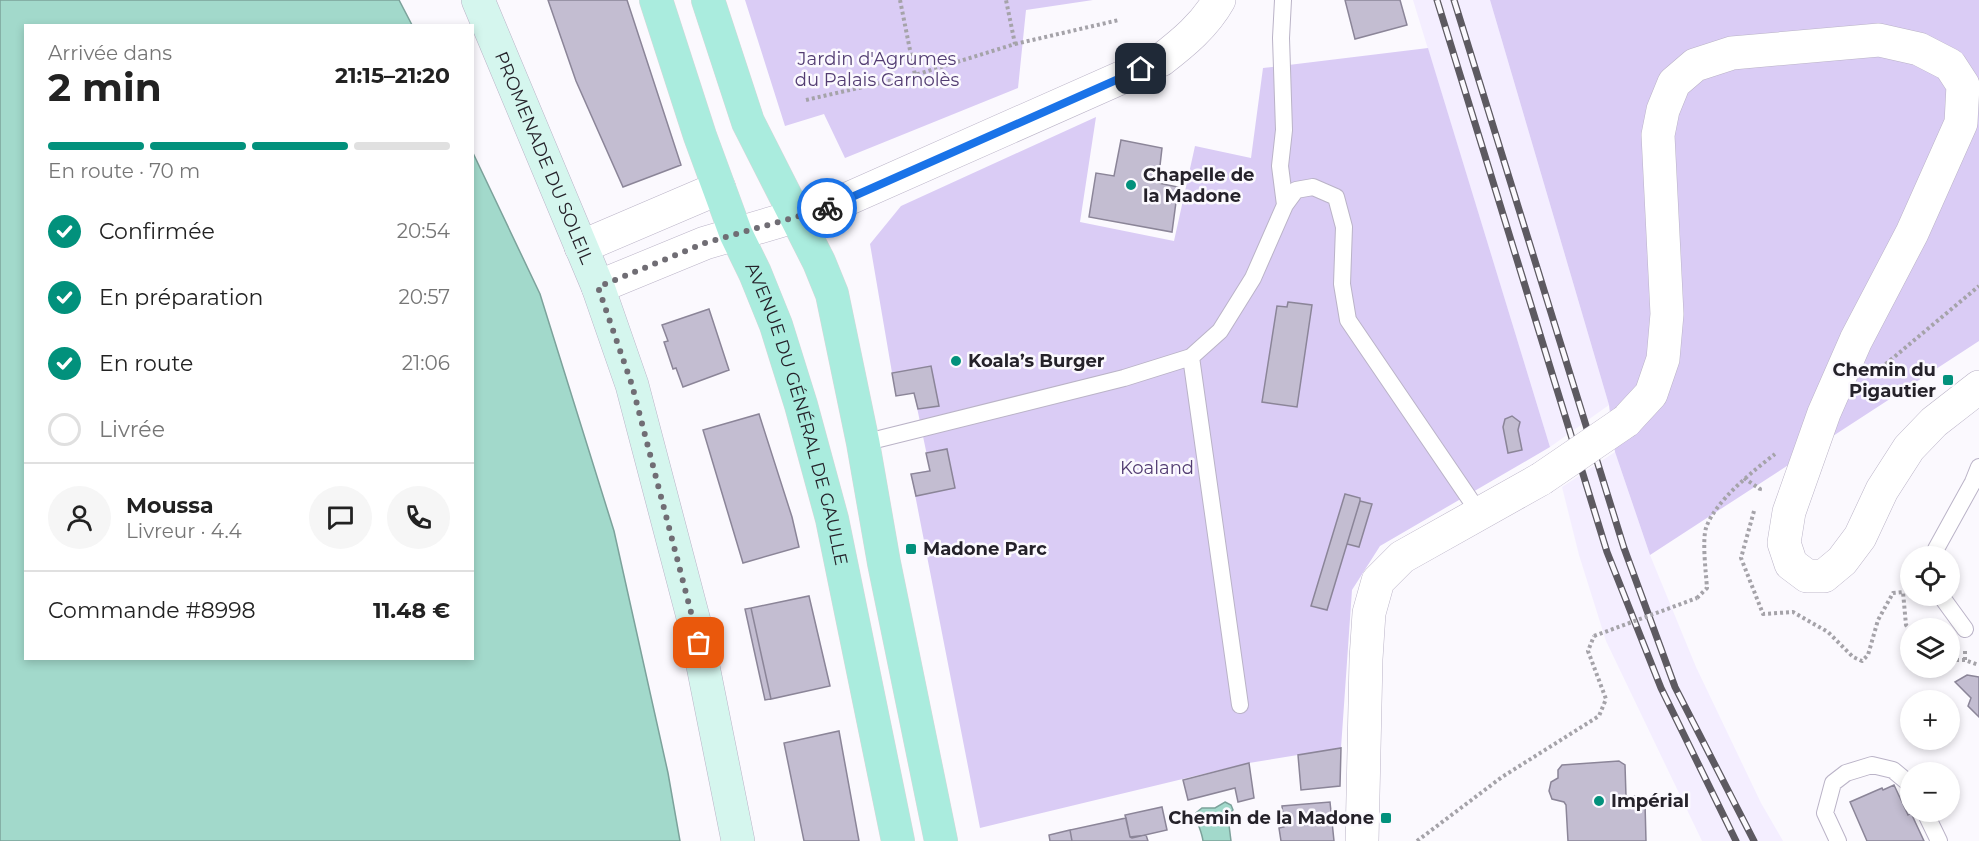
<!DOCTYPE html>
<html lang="fr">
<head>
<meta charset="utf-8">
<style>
  :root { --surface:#fff; --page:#f6f6f6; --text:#222; --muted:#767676; --line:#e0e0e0; --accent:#02917c }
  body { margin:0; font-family:Montserrat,sans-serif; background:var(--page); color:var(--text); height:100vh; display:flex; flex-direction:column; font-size:22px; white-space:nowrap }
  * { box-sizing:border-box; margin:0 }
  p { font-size:20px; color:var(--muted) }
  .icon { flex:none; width:33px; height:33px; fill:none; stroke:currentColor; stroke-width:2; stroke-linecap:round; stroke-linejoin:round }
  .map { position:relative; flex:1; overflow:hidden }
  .panel { position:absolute; left:24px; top:24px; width:450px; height:636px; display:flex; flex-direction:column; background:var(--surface); border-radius:0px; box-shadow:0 3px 9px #0003 }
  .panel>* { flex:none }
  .buttons { position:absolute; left:1900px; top:546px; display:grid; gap:12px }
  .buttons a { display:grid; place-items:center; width:60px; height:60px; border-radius:50%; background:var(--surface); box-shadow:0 3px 9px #0003; font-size:30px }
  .pin { position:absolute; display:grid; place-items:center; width:51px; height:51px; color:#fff; margin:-26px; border-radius:12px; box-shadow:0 3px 9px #0006 }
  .courier { position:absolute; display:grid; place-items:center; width:60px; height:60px; margin:-30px; border:4px solid #1a73e8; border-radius:50%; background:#fff; color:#222; box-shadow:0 2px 8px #0007 }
  .summary em { font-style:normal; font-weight:700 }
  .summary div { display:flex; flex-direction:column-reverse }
  .summary { display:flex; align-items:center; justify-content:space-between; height:102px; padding:0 24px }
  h1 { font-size:39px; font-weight:700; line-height:45px }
  .bar { display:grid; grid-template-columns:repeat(4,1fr); gap:9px 6px; align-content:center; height:72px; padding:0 24px }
  .bar i { height:8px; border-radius:4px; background:var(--line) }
  .bar .on { background:var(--accent) }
  .bar p { grid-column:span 4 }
  .line { display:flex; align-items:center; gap:15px; padding:0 24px; border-top:2px solid var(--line) }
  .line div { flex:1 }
  .round { display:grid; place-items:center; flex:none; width:63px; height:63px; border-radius:32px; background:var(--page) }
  ol { padding:0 24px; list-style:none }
  li { display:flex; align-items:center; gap:18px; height:66px }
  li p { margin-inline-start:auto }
  li .icon { padding:6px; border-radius:50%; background:var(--accent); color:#fff; stroke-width:4 }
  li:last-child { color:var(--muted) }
  li i { width:33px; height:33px; border:3px solid var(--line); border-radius:50% }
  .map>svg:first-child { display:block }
  .built { fill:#f4eeff }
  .green { fill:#daccf5 }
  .water { fill:#a2d9cb; stroke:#7ca29b; stroke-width:1.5 }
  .building { fill:#c3bdd1; stroke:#8b8598; stroke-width:1.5 }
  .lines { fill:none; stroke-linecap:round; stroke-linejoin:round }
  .lane-casing { stroke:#bab3c7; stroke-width:18 }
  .street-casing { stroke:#bab3c7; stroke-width:34 }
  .secondary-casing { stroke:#bab3c7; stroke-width:34 }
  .primary-casing { stroke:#d8d7d9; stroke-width:34 }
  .path { stroke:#a5a3a9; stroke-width:4; stroke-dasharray:3 3; stroke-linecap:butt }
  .lane { stroke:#fff; stroke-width:16 }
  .street { stroke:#fff; stroke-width:33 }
  .secondary { stroke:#d5f6ee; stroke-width:33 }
  .primary { stroke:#aaecde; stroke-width:33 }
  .rail-casing { stroke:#5d5a61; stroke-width:7 }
  .rail { stroke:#fbf9fe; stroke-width:4.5; stroke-dasharray:14; stroke-linecap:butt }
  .street-bridge-casing { stroke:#bab3c7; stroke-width:34; stroke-linecap:butt }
  .path-bridge { stroke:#a5a3a9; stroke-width:4; stroke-dasharray:3 3; stroke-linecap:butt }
  .street-bridge { stroke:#fff; stroke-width:33 }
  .done { stroke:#706d74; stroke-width:6; stroke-dasharray:0 10.8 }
  .route { stroke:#1a73e8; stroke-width:8 }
  .poi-dot { fill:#02917c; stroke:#fbf9fe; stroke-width:2 }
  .labels { text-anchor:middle; stroke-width:5; stroke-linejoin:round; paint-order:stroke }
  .park-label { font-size:18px; fill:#523c72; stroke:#fbf9fe }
  .street-label { font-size:18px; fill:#25222a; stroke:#fbf9fe }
  .poi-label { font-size:18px; font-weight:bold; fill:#25222a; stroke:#fbf9fe; text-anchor:start }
</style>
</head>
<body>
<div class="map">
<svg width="1979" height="841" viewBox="0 0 1979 841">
  <rect width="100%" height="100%" fill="#fbf9fe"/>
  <path class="built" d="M1413,0H1490L1609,405L1550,447Z
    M1615,452L1650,555L1696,667L1761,803L1783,841H1702L1606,641L1579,555L1562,487Z"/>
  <path class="green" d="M745,0H1093L1026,10L1018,88L845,158L824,114L785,126Z
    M1490,0H1979V341L1650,555L1615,452L1609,405Z
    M1428,48L1550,447L1380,546L1352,590L1341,748L1249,763L980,828L911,474L930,470L914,393L896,396L870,244L901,206L1096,117L1080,222L1174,241L1195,146L1251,158L1263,68Z"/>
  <path class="water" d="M0,0H399L412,25L26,26V658H472L473,153L540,294L614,531L668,773L680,841H0Z
    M1225,802L1231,805L1233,810L1228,817L1231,841H1203C1202,831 1195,820 1196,813L1202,808H1215Z"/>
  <path class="building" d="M548,0H627L681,165L623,187L576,81Z
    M1345,0H1400L1407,25L1355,39Z
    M1121,140L1162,148L1158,183L1178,187L1172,232L1089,217L1096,173L1114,176Z
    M1288,302L1312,305L1297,407L1262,402L1277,306L1287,307Z
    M709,309L729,370L683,387L676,368L673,369L664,342L668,341L662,325Z
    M931,366L939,406L918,409L914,393L896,396L892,373Z
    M759,414L792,517L799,547L743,563L703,430Z
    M1512,416L1520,422L1518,430L1522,450L1508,453L1503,427L1505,419Z
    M947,449L955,488L916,496L911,474L930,471L926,453Z
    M1345,494L1360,498V501L1327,610L1311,606Z
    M1360,501L1372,504L1359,547L1347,544Z
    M809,596L830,686L771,699L751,608Z
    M751,608L771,699L765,700L745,609Z
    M1967,675L1979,677V717L1968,706L1971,698L1955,682Z
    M839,731L859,841H804L784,743Z
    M1341,748L1340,786L1301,790L1298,755Z
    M1619,761L1625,765L1626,796H1639L1645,803L1646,841H1568L1566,805L1564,802L1552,799L1549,791L1551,782L1558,778V770L1562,765Z
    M1249,763L1254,798L1238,802L1235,788L1188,800L1183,780Z
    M1894,785L1908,815L1911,813L1924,841H1867L1850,802L1882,788L1883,790Z
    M1330,802L1334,841H1281L1279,828L1284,827L1282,806Z
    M1162,807L1167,830L1132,838L1130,837L1125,815Z
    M1126,818L1130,837L1146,835L1148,841H1072L1070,830Z
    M1070,830L1072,841H1050L1049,835Z"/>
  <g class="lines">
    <defs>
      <path id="lane" d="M1285,205L1296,190L1313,187L1336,197L1344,227L1342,284L1348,320L1480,514
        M1191,357L1240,705
        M863,443L1124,378L1191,357L1220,331L1253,278L1285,205L1280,166L1284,130L1281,38L1283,0
        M1936,556V549L1973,482L1979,467
        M1941,596L1965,629
        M1925,812L1939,841
        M1838,841L1825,813L1833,783L1846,773L1872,765L1893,770L1911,785"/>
      <path id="street" d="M581,247L719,188
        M598,287L705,243L834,205L1161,60C1183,43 1205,25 1219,0
        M1626,421L1651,394L1663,359L1667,314L1658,135L1663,110L1674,83L1695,65L1732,53L1879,40L1919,49L1950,65L1963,85L1961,123L1912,233L1856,340L1824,413L1789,512L1784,543L1791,564L1807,576H1824L1842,561L1860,537L1882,490L1909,448L1934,422L1979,387
        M1362,841L1366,659L1369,613L1378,581L1402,557L1541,479"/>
      <g id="secondary">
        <path id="s1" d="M478,0L598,287L632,385L694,621L738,841"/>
      </g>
      <g id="primary">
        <path id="s2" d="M656,0L700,136L736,234L755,273L776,325L801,405L832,519L898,841"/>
        <path d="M708,0L748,122L819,262L832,294L863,443L884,563L941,841"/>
      </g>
    </defs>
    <use href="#lane" class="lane-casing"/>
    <use href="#street" class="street-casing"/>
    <use href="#secondary" class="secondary-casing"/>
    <use href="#primary" class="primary-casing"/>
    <path class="path" d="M900,0L915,75
      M1015,44L1119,20
      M806,100L915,75L1015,44L1006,0
      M1881,368L1979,286
      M1744,478L1760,489L1759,492
      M1754,511L1741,558L1763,614L1793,612L1828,632L1853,657L1862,661L1868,655L1878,620L1893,593L1903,592L1906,625L1911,630
      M1697,598L1707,588C1706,573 1702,541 1706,528C1715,501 1753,471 1775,454
      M1965,651V660
      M1950,660H1965L1979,665
      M1417,841L1502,777L1599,716L1606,699L1588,651L1594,636"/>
    <use href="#lane" class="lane"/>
    <use href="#street" class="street"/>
    <use href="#secondary" class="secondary"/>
    <use href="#primary" class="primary"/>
    <defs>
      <path id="rail" d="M1437,0L1607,552L1661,688L1736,841
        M1454,0L1624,548L1675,687L1754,841"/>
    </defs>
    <use href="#rail" class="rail-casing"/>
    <use href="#rail" class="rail"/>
    <defs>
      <path id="street-bridge" d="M1541,479L1626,421"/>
    </defs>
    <use href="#street-bridge" class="street-bridge-casing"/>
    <path class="path-bridge" d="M1594,636L1697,598"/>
    <use href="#street-bridge" class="street-bridge"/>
  </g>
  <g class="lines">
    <path class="done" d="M699,643L632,385L598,287L705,243L827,208"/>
    <path class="route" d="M827,208L1141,69"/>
  </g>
  <g class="poi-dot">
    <circle cx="1131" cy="185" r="6"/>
    <circle cx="956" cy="361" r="6"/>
    <rect x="1942" y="374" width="12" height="12" rx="3"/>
    <rect x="905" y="543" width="12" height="12" rx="3"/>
    <circle cx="1599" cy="801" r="6"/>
    <rect x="1380" y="812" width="12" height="12" rx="3"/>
  </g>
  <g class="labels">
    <g class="park-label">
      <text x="877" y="65">Jardin d'Agrumes<tspan x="877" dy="21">du Palais Carnolès</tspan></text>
      <text x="1157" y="474">Koaland</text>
    </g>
    <g class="street-label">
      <text dy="6" stroke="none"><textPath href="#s1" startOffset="171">PROMENADE DU SOLEIL</textPath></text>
      <text dy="6" stroke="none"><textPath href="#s2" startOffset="438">AVENUE DU GÉNÉRAL DE GAULLE</textPath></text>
    </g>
    <g class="poi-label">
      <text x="1143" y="181">Chapelle de<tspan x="1143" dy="21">la Madone</tspan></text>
      <text x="968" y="367">Koala’s Burger</text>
      <text x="1936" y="376" text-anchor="end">Chemin du<tspan x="1936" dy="21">Pigautier</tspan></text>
      <text x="923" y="555">Madone Parc</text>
      <text x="1611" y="807">Impérial</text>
      <text x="1374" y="824" text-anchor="end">Chemin de la Madone</text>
    </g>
  </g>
</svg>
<div class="buttons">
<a><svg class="icon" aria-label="locate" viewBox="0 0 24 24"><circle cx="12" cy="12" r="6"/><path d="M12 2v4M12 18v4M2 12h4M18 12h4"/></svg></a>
<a><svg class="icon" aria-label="layers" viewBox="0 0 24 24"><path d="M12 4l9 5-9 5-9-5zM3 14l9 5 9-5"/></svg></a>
<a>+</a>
<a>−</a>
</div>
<div class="pin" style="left:699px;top:643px;background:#ea580c"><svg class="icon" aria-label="bag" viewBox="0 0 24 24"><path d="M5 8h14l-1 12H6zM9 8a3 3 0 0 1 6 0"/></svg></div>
<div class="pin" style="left:1141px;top:69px;background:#1f2937"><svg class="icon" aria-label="home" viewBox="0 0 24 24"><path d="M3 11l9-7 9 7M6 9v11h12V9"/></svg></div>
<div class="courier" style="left:827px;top:208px"><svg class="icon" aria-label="bike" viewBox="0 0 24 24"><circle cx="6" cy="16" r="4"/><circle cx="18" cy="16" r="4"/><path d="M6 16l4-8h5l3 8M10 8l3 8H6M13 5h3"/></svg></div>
<section class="panel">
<div class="summary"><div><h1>2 min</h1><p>Arrivée dans</p></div><em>21:15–21:20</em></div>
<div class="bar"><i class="on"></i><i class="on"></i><i class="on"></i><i></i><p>En route · 70 m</p></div>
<ol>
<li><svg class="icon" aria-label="check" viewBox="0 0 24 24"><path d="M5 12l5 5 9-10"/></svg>Confirmée<p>20:54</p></li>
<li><svg class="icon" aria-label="check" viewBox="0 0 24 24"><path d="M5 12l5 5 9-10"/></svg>En préparation<p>20:57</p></li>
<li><svg class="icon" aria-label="check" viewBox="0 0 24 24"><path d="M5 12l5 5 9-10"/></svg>En route<p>21:06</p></li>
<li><i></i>Livrée</li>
</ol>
<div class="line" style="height:108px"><a class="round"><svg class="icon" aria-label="person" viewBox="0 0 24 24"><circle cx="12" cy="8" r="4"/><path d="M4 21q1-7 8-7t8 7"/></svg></a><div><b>Moussa</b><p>Livreur · 4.4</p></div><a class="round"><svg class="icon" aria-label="chat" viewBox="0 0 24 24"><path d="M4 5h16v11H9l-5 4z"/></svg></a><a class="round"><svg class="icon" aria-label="phone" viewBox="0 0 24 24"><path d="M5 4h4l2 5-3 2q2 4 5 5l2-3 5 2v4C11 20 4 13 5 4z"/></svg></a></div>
<div class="line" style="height:78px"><div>Commande #8998</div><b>11.48 €</b></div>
</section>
</div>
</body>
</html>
